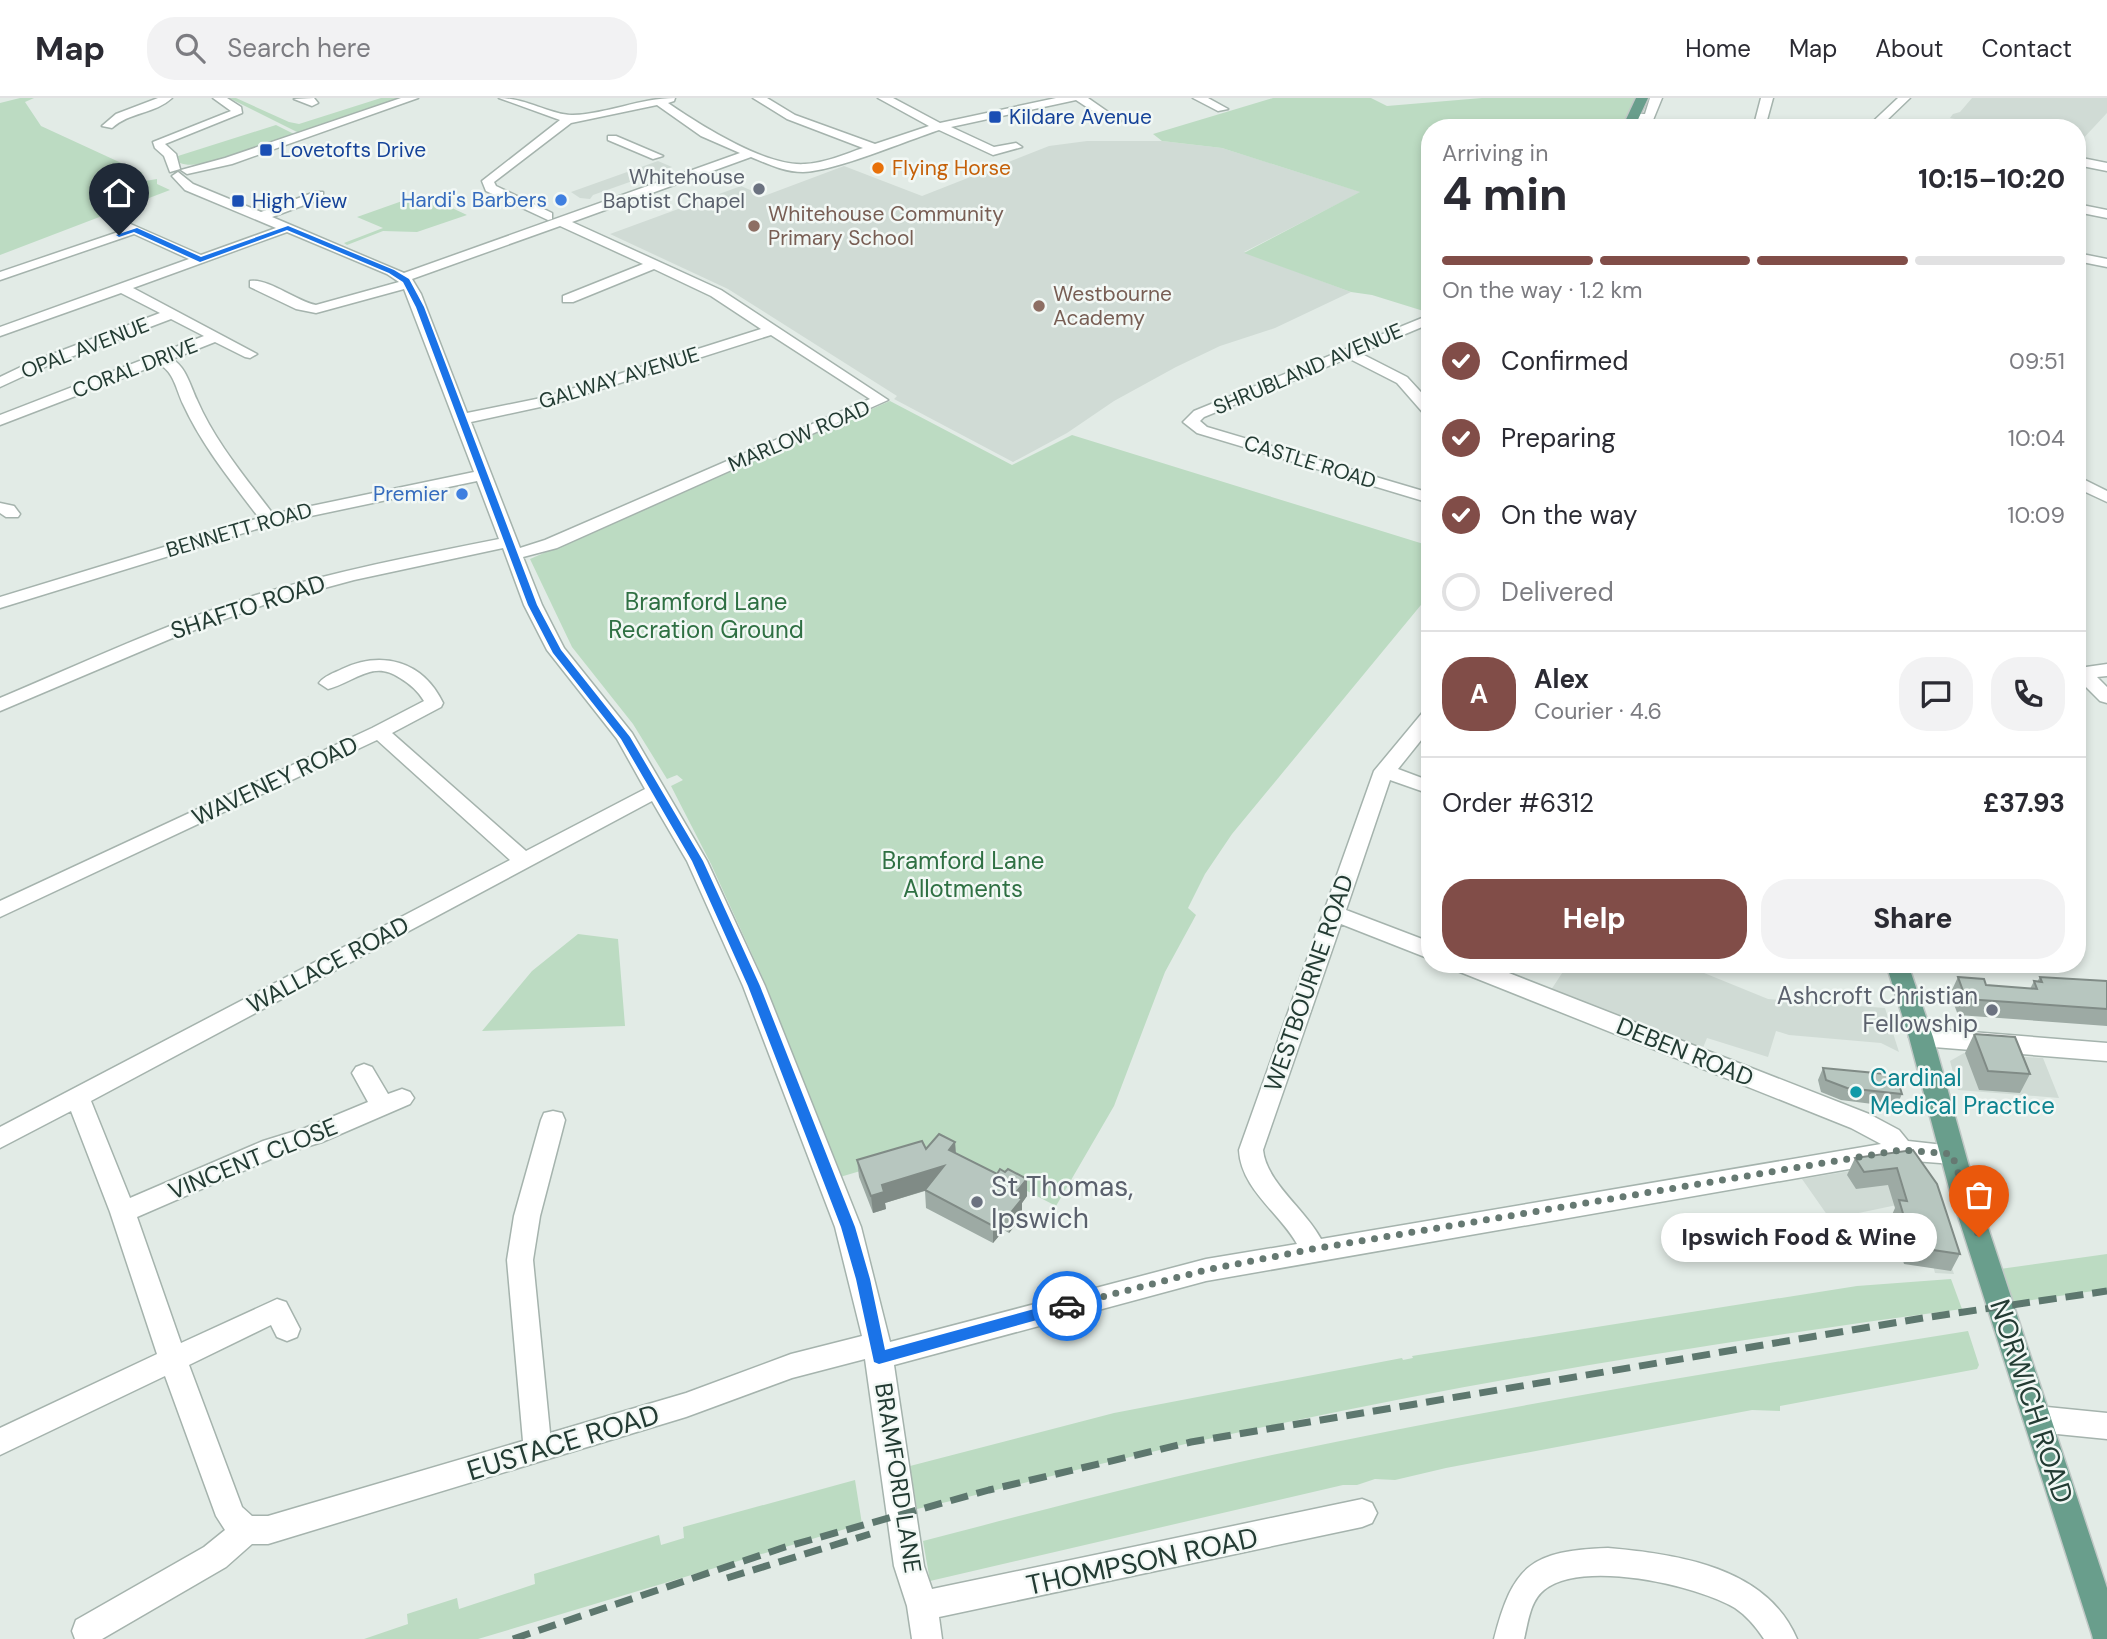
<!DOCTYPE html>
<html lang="en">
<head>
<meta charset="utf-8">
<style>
  :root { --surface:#fff; --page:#f2f2f3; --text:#2b2b33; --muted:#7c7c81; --line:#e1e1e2; --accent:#814d48 }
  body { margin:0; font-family:"DM Sans",sans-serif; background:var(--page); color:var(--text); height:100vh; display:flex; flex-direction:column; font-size:26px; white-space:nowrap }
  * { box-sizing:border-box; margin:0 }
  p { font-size:23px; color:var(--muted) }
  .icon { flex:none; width:38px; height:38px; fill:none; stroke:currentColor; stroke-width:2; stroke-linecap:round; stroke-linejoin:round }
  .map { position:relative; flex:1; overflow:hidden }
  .details { position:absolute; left:1421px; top:21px; width:665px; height:854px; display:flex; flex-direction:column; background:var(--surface); border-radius:28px; box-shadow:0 4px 10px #0003 }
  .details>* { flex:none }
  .pin { position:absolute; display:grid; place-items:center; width:60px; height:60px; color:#fff; margin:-72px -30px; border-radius:50% 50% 50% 0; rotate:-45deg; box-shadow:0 0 7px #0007 }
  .pin .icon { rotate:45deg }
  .courier { position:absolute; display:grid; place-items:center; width:70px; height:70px; margin:-35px; border:5px solid #1a73e8; border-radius:50%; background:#fff; color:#222; box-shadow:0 2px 9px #0007 }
  .bubble { position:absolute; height:49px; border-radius:24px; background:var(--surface); box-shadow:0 4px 10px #0003; font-size:23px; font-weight:800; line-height:49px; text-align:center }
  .head em { font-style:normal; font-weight:800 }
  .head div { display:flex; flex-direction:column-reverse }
  .head { display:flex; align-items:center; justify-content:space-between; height:119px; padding:0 21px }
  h1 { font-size:46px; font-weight:800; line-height:52px }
  .bar { display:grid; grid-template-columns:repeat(4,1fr); gap:10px 7px; align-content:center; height:84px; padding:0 21px }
  .bar i { height:9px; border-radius:5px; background:var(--line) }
  .bar .selected { background:var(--accent) }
  .bar p { grid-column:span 4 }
  .line { display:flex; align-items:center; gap:18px; padding:0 21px; border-top:2px solid var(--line) }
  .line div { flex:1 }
  .round { display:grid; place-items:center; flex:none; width:74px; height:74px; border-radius:28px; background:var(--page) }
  ol { padding:0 21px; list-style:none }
  li { display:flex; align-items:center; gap:21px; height:77px }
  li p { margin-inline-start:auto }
  li .icon { padding:7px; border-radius:50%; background:var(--accent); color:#fff; stroke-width:4 }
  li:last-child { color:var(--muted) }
  li i { width:38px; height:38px; border:4px solid var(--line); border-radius:50% }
  .button { display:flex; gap:14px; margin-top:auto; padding:14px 21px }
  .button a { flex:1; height:80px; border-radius:28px; background:var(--accent); color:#fff; font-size:28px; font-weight:800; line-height:80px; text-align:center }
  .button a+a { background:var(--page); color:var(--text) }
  header { display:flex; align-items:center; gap:42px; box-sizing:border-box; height:98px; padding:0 35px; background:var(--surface); border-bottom:2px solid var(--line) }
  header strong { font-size:33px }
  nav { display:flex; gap:38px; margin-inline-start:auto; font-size:24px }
  .search { width:490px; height:63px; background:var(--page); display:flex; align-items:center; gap:18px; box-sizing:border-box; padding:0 24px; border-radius:28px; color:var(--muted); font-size:26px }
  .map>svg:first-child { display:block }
  .built { fill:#d0dbd5 }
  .green { fill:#bcdbc2 }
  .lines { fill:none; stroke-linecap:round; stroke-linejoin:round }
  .minor-casing { stroke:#a5b3ad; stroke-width:3 }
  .major-casing { stroke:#c1c8c6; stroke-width:3 }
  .minor { fill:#fff; fill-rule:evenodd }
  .major { fill:#699e8c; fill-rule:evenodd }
  .rail { stroke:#5d776e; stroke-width:7; stroke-dasharray:18 9; stroke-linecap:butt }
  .wall { fill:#9daaa4 }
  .shaded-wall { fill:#808b86 }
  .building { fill:#b7c6bf; stroke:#808b86; stroke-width:2 }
  .route { fill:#1a73e8 }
  .done { stroke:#667972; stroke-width:7; stroke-dasharray:0 12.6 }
  .transit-dot { fill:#1a4fb4; stroke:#f2f8f5; stroke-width:2.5 }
  .food-dot { fill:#e8710a; stroke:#f2f8f5; stroke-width:2.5 }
  .worship-dot { fill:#6b7280; stroke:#f2f8f5; stroke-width:2.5 }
  .shop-dot { fill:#3f7fe0; stroke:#f2f8f5; stroke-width:2.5 }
  .education-dot { fill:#8d6e63; stroke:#f2f8f5; stroke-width:2.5 }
  .culture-dot { fill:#0f9aa8; stroke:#f2f8f5; stroke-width:2.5 }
  .labels { text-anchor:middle; stroke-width:5; stroke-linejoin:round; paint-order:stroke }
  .far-transit-label { font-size:21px; fill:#164399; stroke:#f2f8f5; text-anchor:start }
  .far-food-label { font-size:21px; fill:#c56008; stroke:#f2f8f5; text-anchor:start }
  .far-worship-label { font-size:21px; fill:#5b616d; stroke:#f2f8f5; text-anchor:end }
  .far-shop-label { font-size:21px; fill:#366cbe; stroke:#f2f8f5; text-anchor:end }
  .far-education-label { font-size:21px; fill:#785e54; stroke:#f2f8f5; text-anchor:start }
  .far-street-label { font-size:21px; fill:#233b33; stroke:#f2f8f5 }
  .park-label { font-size:24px; fill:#2f7043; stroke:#f2f8f5 }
  .street-label { font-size:24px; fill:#233b33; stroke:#f2f8f5 }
  .worship-label { font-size:24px; fill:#5b616d; stroke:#f2f8f5; text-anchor:end }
  .culture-label { font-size:24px; fill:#0d838f; stroke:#f2f8f5; text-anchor:start }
  .near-worship-label { font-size:28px; fill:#5b616d; stroke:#f2f8f5; text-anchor:start }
  .near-street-label { font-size:28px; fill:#233b33; stroke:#f2f8f5 }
</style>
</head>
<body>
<header>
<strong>Map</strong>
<div class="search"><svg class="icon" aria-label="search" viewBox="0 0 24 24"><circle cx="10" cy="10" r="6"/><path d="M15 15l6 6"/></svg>Search here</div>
<nav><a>Home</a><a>Map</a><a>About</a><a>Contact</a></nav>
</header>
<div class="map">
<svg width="2107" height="1541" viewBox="0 0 2107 1541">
  <rect width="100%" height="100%" fill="#e2ebe6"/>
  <path class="built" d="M1972,0H2107V15L2079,45L2077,30H2000L1950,20L1953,16L1960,14Z
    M1087,43H1162L1222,50L1361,94L1244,154L1351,194L1275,230L1220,248L1176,269L1114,303L1067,335L1013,364L894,301L897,298L728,191L610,136L741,88L764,98L844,68L922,98L1049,48Z
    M658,63L672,69L593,97L590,101L580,100L571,94Z
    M1568,866H1682L1768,901L1885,910L1899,954L1881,945L1789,937L1776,933L1768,959L1707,940L1702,952L1551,892Z
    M1964,955L2043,960L2059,1000L1958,992L1950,963Z
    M1880,1068L1930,1103L1954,1176L1935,1175L1916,1103L1830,1121L1802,1081Z"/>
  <path class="green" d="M20,0H34L25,4L41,28L143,75L137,79L145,83L157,81V86L170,92L0,157V5Z
    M229,0H236L289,24L299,26L381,0H400L299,35Z
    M1273,0H1371L1387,8L1482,0H1642L1628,30H1430V215L1372,197L1351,194L1244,155L1360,94L1222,50L1162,43L1153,36Z
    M276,27L294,36C273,47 200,74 180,65L178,58Z
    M422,96L467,117L417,134L383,133L347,147L344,145L383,130L357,119Z
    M890,303L1012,367L1072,337L1430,448V496L1232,736L1205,776L1188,810L1196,817L1165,874L1114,1008L1056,1108L942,1049L840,1079L765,885L711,766L671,688L683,682L677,677L667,681L633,626L572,549L530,461Z
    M578,836L618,841L625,928L482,933L532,873Z
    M2107,1156V1191L2011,1205L2000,1171Z
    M1951,1181L1962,1211C1722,1243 1482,1282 1245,1333C1135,1356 1027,1385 917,1411L910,1368L1114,1315L1402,1260L1403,1262L1413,1260L1412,1258L1857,1188Z
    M1968,1233L1979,1267L1977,1271L1780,1308V1313L1752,1312L1446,1370L1395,1382L1375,1381L1357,1387H1343L930,1483L923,1443C1039,1413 1155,1382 1272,1357C1503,1308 1735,1270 1968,1233Z
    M855,1382L862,1426L478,1541H364L408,1526L407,1516L457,1500L459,1511L535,1486L534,1476L659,1437L661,1447L684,1440L683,1429Z"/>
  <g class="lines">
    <defs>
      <path id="minor" d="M158,0H172C155,16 129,14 112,30L102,28L116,16Z
        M213,0H227L241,9L242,15L165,46L176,56L180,71L170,74L164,58L155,50L153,44L231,13Z
        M314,0L318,5L312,8L294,1Z
        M401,0H418L232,66L187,76L181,72L225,60Z
        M499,0C526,0 553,18 573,17C607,16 640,0 675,0L674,3L668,5C700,27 766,69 805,66C825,65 845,56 863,50L787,21L753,0H767L795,17L875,46L929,28L878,0H893L940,25L1056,0H1088L1121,23L1111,25L1076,2L951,29L994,49L1016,45L1022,49L993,57L939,32C905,43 836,73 803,74C784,74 768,66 751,59L572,124L721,192L888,302L557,450L523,459L542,507L564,550L632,635L707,763L765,888L861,1129L890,1244L1206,1161L1297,1146C1279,1114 1241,1091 1239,1052L1374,673L1423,614L1430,612V631L1398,671L1430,683V696L1390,682L1346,812L1430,844V861L1341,826L1263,1052C1266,1084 1306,1112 1321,1141L1881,1046L1851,1030L1455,872L1452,866H1486L1869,1016L1899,1032L1908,1043L1962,1049L1965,1056L1962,1063L1953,1066L1901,1062L1206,1183L894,1267L924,1468L932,1491L1362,1401L1372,1405L1377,1415L1372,1425L1362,1429L939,1519L942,1541H912L907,1508L894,1468L865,1261L792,1280L686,1319L268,1446H252L226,1469L102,1541H75L72,1533L76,1522L204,1449L225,1432L216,1418L165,1278L0,1357V1330L157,1256L110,1114L71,1013L0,1050V1029L510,762L377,642L0,819V803L372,630L424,603C418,593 410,586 400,580C373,561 355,584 328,591L319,585C324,578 334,575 342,571C382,552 423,563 443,605L441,609L392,635L526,753L645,691L617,641L547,552L524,507L503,450L354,482L269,505L170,541L0,613V600C85,564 168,525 256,497C336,473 418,457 499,441L477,383L273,426L0,510V499L259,420C232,384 202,348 183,306C176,291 174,274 159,266L0,327V317L204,238L171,221L39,271L0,289V279L29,265L160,215L121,195L0,238V229L189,161L134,136L0,182V174L124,132L120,128L126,124L201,157L276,130L185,92L172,78L178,74L193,86L261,114L315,94H323V100L272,119L404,175L740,55L701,38L657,7L571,25L494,84L496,88L552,115V121L548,122L486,93L482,83L560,22ZM560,128L643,166L563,198V204H573L654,171L711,198L761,231L546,299L467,315L421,196L412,181ZM287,134L387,176L399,184L316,207C296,203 268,180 250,183V189L296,211L316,215L404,191L474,374L273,416C246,380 215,344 197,302C190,287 186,269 172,261L215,244L245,259L250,260L257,256L133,190ZM771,237L870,301L545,442L520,450L471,324L554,306ZM652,703L687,763L743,888L835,1129L862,1238L791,1256L686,1295L550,1335L533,1162L540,1118L565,1022L562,1015L553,1013L544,1015L541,1022L514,1118L507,1162L523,1343L268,1418H252L242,1409L189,1267L271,1227L277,1239L287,1243L297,1239L300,1231L286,1204L277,1201L181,1245L137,1119L280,1057L322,1044L410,1006L414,1000L410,994L402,991L388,996L372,969L364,966L356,969L352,975L368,1004L305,1030L263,1043L130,1100L91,1003Z
        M1193,0H1208L1228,11L1218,13Z
        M1650,0H1662L1653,22L1629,20V16H1645Z
        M1761,0H1773L1767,22L1777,30H1763L1755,23Z
        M1898,0H1910L1886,23L1908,30H1866Z
        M608,38H616L663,58L653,61L608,42Z
        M2077,59L2107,65V73L2077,67Z
        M2077,106L2107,112V120L2077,114Z
        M2077,155L2107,161V169L2077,163Z
        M1422,220L1430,222V231L1422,229L1360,255L1407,279L1430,304V318L1425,317L1397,285L1348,260L1204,319L1200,323L1207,329L1430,395V405L1197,335L1183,324L1194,313Z
        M2077,378L2107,393V404L2077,390Z
        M0,405L14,408L20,416L18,419H6L0,415Z
        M2077,565L2086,569L2107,566V578L2097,579L2107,589V605L2100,603L2077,580Z
        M1921,930L2107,945V963L1921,948L1913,945L1909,939L1913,933Z
        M2037,1308L2107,1315V1341L2037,1334L2027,1330L2023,1321L2027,1312Z
        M1608,1450C1677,1456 1767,1469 1797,1541H1764C1756,1529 1747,1518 1735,1510C1696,1487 1582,1461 1544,1492C1530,1503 1528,1525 1524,1541H1494C1513,1467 1531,1453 1608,1450Z"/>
      <path id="major" d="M1636,0H1648L1634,30H1622Z
        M1886,866H1908L1933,939L1975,1090L2107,1490V1541H2093L2092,1537L1949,1090L1909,939Z"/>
    </defs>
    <use href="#minor" class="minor-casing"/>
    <use href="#major" class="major-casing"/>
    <use href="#minor" class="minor"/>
    <use href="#major" class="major"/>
    <path class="rail" d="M727,1480L870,1436
      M513,1541L785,1449L989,1392L1191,1344L1923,1220L2107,1193"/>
  </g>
  <path class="wall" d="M1958,879L1986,887L2030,891L2034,883L2037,884L2040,879L2107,884V928L1958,917L1950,896Z
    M1974,936L2030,976L2020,995L1979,992L1965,955Z
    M1823,970L1902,996L1896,1009L1841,1002L1821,994L1818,982Z
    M955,1044L956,1055L997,1076L1005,1074L1027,1081V1098L1022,1105V1119L1009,1135L1004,1132L993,1145L926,1110L925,1093L885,1105L886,1111L873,1115L859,1079L857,1062L926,1051Z
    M1913,1052L1960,1156L1951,1173L1904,1166L1891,1119L1895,1110L1888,1087L1856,1091L1847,1077L1855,1060Z"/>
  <path class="shaded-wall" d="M955,1044L956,1062L949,1052Z
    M944,1068L946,1086L885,1105L886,1111L873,1115L871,1098L882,1087Z
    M1027,1081V1098L1022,1105V1119L1009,1135V1117L1014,1097Z
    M1003,1114L1004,1132L993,1145V1128Z"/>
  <path class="building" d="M2077,451L2083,453L2077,461Z
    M1958,879L1984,881L1986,887L2037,891L2034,883L2042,884L2040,879L2107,883V911L1966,901Z
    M1974,936L2015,939L2030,976L1988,973Z
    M1823,970L1896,977L1902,996L1847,990L1826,982Z
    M939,1036L955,1044L949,1052L997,1076L1000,1071L1005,1074L1008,1071L1027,1081L1014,1097L1022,1101L1009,1117L1003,1114L993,1128L925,1092L944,1068L882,1087L884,1094L871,1098L857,1062L922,1043L926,1051Z
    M1913,1052L1937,1086L1960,1156L1913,1149L1899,1102L1907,1103L1897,1070L1864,1074L1855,1060Z"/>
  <path class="route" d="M288,128L394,172L409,181L424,209L537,507L561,552L630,639L703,763L760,888L855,1129L870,1181L885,1252L1067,1202L1075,1208L1073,1212L879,1266L874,1264L856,1181L841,1129L748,888L692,763L621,641L553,555L528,507L416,209L403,184L389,175L287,132L200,164L134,134L119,139L116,137L137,130L201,159Z"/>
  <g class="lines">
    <path class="done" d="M1067,1208L1206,1172L1313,1151L1901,1052L1952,1056L1979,1139"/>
  </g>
  <g class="transit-dot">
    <rect x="988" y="12" width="14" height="14" rx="3.5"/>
    <rect x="259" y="45" width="14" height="14" rx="3.5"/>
    <rect x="231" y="96" width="14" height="14" rx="3.5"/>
  </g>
  <circle class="food-dot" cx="878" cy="70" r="7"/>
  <g class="worship-dot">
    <circle cx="759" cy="91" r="7"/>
    <circle cx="1992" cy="912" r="7"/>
    <circle cx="977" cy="1104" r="7"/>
  </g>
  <g class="shop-dot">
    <circle cx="561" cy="102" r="7"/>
    <circle cx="462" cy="396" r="7"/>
  </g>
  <g class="education-dot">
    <circle cx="754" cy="128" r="7"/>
    <circle cx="1039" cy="208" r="7"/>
  </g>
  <circle class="culture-dot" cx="1856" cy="994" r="7"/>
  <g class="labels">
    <g class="far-transit-label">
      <text x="1009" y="26">Kildare Avenue</text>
      <text x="280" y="59">Lovetofts Drive</text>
      <text x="252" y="110">High View</text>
    </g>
    <g class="far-food-label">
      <text x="892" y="77">Flying Horse</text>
    </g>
    <g class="far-worship-label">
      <text x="745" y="86">Whitehouse<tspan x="745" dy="24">Baptist Chapel</tspan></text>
    </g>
    <g class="far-shop-label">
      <text x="547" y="109">Hardi's Barbers</text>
      <text x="448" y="403">Premier</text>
    </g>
    <g class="far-education-label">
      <text x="768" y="123">Whitehouse Community<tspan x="768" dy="24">Primary School</tspan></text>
      <text x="1053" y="203">Westbourne<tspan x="1053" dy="24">Academy</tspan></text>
    </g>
    <g class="far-street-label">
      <text transform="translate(85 250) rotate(-21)" y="7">OPAL AVENUE</text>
      <text transform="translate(135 270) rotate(-21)" y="7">CORAL DRIVE</text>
      <text transform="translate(1308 271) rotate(-23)" y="7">SHRUBLAND AVENUE</text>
      <text transform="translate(619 280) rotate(-17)" y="7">GALWAY AVENUE</text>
      <text transform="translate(799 338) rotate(-23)" y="7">MARLOW ROAD</text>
      <text transform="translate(1310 364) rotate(17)" y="7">CASTLE ROAD</text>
      <text transform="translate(239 432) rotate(-16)" y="7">BENNETT ROAD</text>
    </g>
    <g class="park-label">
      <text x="706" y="512">Bramford Lane<tspan x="706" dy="28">Recration Ground</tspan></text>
      <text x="963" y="771">Bramford Lane<tspan x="963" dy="28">Allotments</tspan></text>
    </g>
    <g class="street-label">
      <text transform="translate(248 509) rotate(-18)" y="8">SHAFTO ROAD</text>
      <text transform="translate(275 683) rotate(-25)" y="8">WAVENEY ROAD</text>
      <text transform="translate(328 867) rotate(-28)" y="8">WALLACE ROAD</text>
      <text transform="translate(1309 885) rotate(-71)" y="8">WESTBOURNE ROAD</text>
      <text transform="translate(1685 954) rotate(22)" y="8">DEBEN ROAD</text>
      <text transform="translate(253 1061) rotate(-22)" y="8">VINCENT CLOSE</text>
      <text transform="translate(898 1380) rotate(81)" y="8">BRAMFORD LANE</text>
    </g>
    <g class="worship-label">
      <text x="1978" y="906">Ashcroft Christian<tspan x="1978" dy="28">Fellowship</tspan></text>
    </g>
    <g class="culture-label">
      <text x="1870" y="988">Cardinal<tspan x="1870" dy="28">Medical Practice</tspan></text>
    </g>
    <g class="near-worship-label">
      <text x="991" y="1098">St Thomas,<tspan x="991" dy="32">Ipswich</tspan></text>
    </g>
    <g class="near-street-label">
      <text transform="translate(2032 1303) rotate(72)" y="10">NORWICH ROAD</text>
      <text transform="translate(563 1344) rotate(-17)" y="10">EUSTACE ROAD</text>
      <text transform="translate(1142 1463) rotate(-12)" y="10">THOMPSON ROAD</text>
    </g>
  </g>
</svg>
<div class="pin" style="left:1979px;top:1139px;background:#ea580c"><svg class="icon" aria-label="bag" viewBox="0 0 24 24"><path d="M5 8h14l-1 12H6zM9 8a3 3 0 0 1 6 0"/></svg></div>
<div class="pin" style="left:119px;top:137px;background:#1f2937"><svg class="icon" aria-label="home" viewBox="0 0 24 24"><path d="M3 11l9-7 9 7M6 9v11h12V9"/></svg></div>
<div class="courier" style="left:1067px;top:1208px"><svg class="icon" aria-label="car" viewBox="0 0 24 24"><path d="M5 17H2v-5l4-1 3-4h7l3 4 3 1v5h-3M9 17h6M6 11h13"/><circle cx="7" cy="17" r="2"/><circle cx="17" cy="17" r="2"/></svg></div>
<div class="bubble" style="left:1661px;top:1115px;width:276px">Ipswich Food &amp; Wine</div>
<section class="details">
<div class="head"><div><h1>4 min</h1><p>Arriving in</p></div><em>10:15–10:20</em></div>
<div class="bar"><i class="selected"></i><i class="selected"></i><i class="selected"></i><i></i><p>On the way · 1.2 km</p></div>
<ol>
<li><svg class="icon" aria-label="check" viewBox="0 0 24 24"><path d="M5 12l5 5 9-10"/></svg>Confirmed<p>09:51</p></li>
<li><svg class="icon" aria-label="check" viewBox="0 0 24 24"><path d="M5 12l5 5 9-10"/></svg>Preparing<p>10:04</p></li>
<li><svg class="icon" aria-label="check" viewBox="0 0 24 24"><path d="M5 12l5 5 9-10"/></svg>On the way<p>10:09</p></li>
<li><i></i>Delivered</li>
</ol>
<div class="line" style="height:126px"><b class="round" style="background:var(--accent);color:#fff">A</b><div><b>Alex</b><p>Courier · 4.6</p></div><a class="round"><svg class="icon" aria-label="chat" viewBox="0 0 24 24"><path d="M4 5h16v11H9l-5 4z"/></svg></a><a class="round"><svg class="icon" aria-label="phone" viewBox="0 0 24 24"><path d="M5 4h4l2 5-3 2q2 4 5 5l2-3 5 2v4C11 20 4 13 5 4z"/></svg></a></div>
<div class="line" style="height:91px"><div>Order #6312</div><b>£37.93</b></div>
<div class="button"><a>Help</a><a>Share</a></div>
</section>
</div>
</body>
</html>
